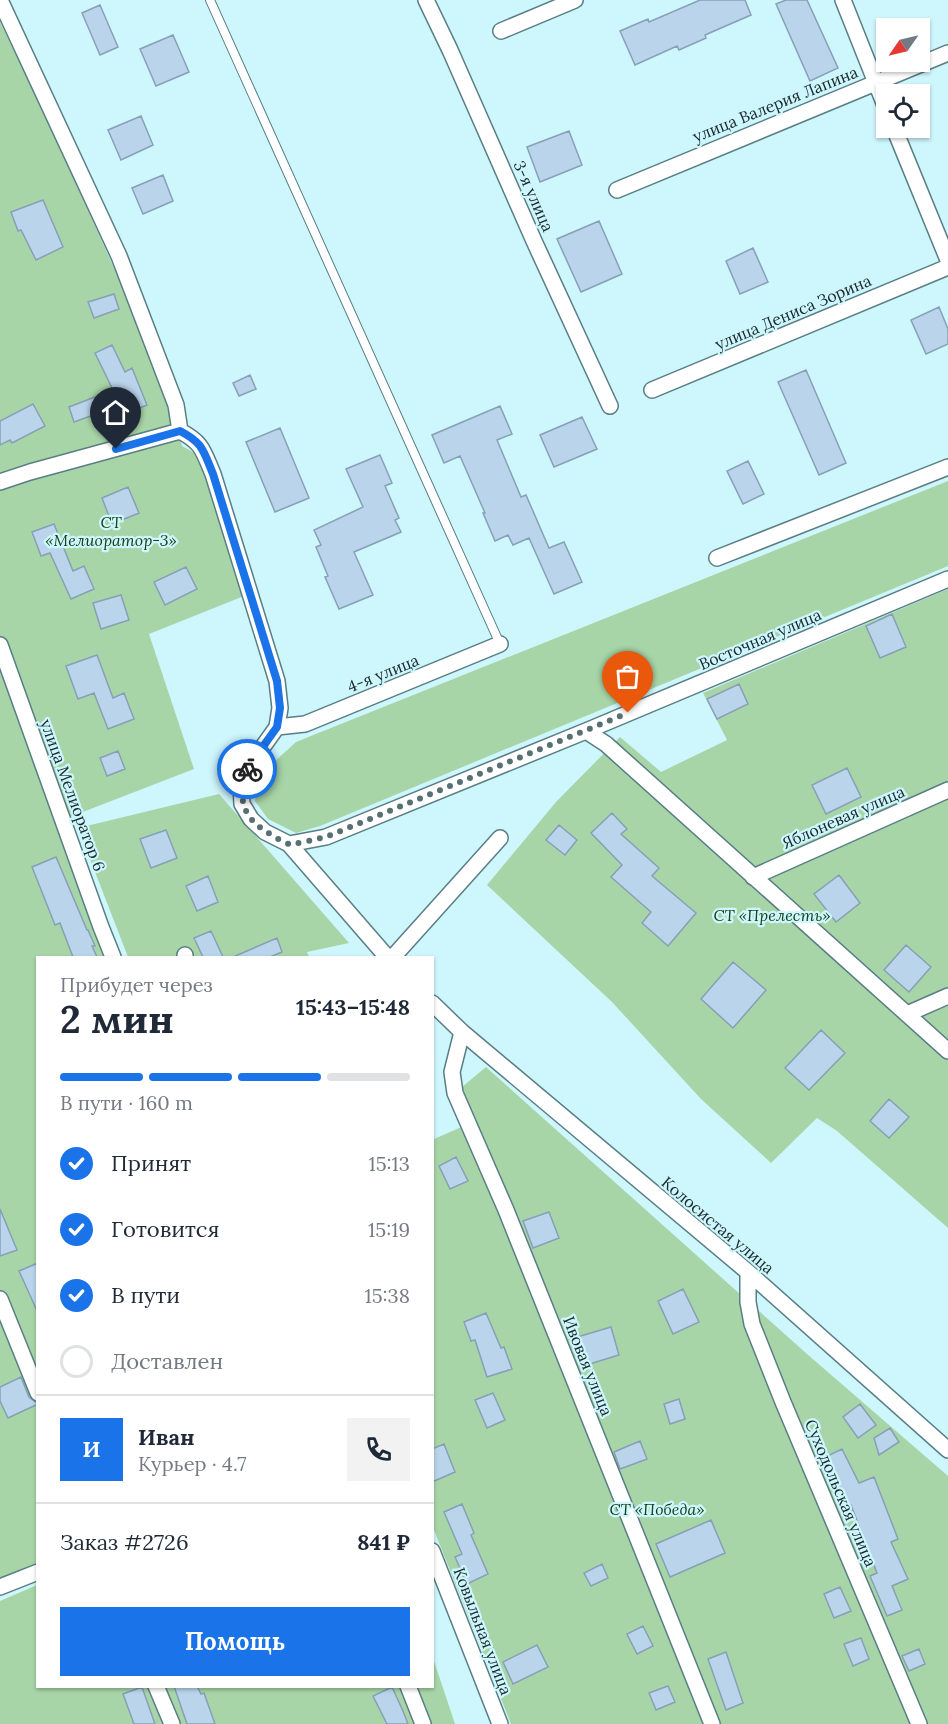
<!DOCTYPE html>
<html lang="ru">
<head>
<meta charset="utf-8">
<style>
  :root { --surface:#fff; --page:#f2f2f3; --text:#1f2937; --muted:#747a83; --line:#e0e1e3; --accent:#1a73e8 }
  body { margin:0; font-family:Lora,serif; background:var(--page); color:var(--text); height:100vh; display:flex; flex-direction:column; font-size:22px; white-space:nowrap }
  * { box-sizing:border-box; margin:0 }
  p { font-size:20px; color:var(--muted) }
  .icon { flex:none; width:33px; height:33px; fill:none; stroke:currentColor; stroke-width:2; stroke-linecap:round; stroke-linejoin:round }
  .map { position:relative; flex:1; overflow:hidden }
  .drawer { position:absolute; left:36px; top:956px; width:398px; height:732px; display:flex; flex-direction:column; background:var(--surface); border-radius:0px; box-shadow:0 2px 4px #0004 }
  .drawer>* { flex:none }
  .needle { width:39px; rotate:236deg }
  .fabs { position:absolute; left:876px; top:18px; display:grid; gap:12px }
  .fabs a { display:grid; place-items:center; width:54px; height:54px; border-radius:0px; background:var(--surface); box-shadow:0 2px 4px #0004; font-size:30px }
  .pin { position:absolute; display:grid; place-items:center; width:51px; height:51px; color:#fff; margin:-62px -26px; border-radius:50% 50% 50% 0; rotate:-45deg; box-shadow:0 0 6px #0007 }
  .pin .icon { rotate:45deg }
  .courier { position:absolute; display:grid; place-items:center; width:60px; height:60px; margin:-30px; border:4px solid #1a73e8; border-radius:50%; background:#fff; color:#222; box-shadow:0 2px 8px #0007 }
  .headline em { font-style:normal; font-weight:800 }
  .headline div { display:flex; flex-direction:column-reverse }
  .headline { display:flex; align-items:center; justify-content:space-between; height:102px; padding:0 24px }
  h1 { font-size:39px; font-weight:800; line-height:45px }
  .bar { display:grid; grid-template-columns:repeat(4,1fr); gap:9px 6px; align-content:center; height:72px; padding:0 24px }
  .bar i { height:8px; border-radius:4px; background:var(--line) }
  .bar .selected { background:var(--accent) }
  .bar p { grid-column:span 4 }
  .line { display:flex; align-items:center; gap:15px; padding:0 24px; border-top:2px solid var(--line) }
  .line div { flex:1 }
  .round { display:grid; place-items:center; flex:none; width:63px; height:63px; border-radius:0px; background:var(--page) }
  ol { padding:0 24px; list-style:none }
  li { display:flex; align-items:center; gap:18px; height:66px }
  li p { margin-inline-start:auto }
  li .icon { padding:6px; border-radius:50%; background:var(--accent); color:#fff; stroke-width:4 }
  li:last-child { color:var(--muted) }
  li i { width:33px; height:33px; border:3px solid var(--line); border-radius:50% }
  .button { display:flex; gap:12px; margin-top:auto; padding:12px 24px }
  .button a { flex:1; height:69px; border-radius:0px; background:var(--accent); color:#fff; font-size:24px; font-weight:800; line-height:69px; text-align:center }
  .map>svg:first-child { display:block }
  .green { fill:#a8d5a8 }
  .building { fill:#bad5eb; stroke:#86a0b5; stroke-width:1.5 }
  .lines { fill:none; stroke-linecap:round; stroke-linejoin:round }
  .lane-casing { stroke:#597e84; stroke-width:10 }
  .street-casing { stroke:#597e84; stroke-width:18 }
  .lane { stroke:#fff; stroke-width:8 }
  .street { stroke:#fff; stroke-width:15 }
  .done { stroke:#587074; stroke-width:6; stroke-dasharray:0 10.8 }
  .route { stroke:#1a73e8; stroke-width:8 }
  .labels { text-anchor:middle; stroke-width:4.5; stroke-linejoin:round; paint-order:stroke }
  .street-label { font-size:16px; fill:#19282b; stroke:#cef6fd }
  .park-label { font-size:16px; font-style:italic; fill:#144219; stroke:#cef6fd }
</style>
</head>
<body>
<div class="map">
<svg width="948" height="1724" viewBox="0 0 948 1724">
  <rect width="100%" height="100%" fill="#cef6fd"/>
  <path class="green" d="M0,22L44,113L123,288L172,406L182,446L200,456L244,596L149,634L194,769L57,822L111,957H38L37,1565L0,1580Z
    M948,481V566L320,826L296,833L268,819L255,801L260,775L296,742Z
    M948,589V1228L837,1131L817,1118L771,1163L701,1099L612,1002L487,885L556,802L620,737L661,772L727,740L703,693Z
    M219,794L349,943L307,952L309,957H128L78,828Z
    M486,1067L807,1354L948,1476V1724H511L432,1525V1140L475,1121L462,1087Z
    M37,1585L38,1686H404L419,1724H0V1601Z
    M432,1655L455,1724H431L416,1686H432Z"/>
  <path class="building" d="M700,0H745L751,15L705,35L706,38L679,50L677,46L635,65L620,31L648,19L649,22Z
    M786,0H807L838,68L810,81L776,4Z
    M100,5L118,47L100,55L82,13Z
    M173,35L189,72L156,86L140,49Z
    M141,116L153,145L121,160L108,130Z
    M569,131L582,165L540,182L527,147Z
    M163,175L173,201L143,214L132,188Z
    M43,200L63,247L36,260L21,230L18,231L11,212Z
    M599,221L622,274L581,292L557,239Z
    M753,248L768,282L740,294L726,261Z
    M114,294L119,309L94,318L88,302Z
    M939,307L948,329V344L926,354L911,320Z
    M112,345L125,372L132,368L147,405L113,418L110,409L74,422L69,407L113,390L95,353Z
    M806,370L846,463L819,475L778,382Z
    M250,375L256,389L239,396L233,383Z
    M33,404L45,426L12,443L10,440L0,445V421Z
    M500,406L512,434L497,440L521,497L526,495L549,548L564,542L582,582L554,594L529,538L513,545L508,535L495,541L483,513H485L460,456L444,463L432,435Z
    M582,417L597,449L554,467L540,435Z
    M280,428L309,498L275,512L246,442Z
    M380,455L392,483L385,486L399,518L395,520L401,532L354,552L373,595L339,609L325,577L328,576L316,547L321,545L314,530L363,507L346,469Z
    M748,461L764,494L743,504L727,471Z
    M128,487L139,513L112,524L102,498Z
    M54,524L73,571L84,566L94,589L71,599L50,553L41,556L32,532Z
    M186,567L197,589L165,605L154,582Z
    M121,595L129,620L101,629L93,603Z
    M892,614L906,647L880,658L866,626Z
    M97,655L113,698L124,693L134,719L108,729L94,693L78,699L66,666Z
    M739,684L748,704L717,719L707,699Z
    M118,751L125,769L107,776L100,758Z
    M847,768L861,797L826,814L812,785Z
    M612,813L627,829L621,834L659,868L652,876L696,913L668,946L642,923L651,912L611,877L622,865L591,833Z
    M559,825L577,840L565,855L546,840Z
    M166,830L177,858L151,868L140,839Z
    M56,857L87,930H88L95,946H92L97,957H73L60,923L55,925L32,867Z
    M839,875L860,903L836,922L814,894Z
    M208,876L218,902L197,911L186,886Z
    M211,931L223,957H203L194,938Z
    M277,938L282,952L270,957H233Z
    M906,945L931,967L909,992L884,970Z
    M733,962L766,990L733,1028L701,999Z
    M821,1030L845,1053L809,1090L785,1068Z
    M889,1099L909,1117L889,1138L870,1121Z
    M456,1157L468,1181L450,1189L439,1166Z
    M0,1209L17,1250L0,1256Z
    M549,1212L559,1238L533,1248L523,1221Z
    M38,1263V1313L19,1271Z
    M683,1289L699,1322L673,1334L658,1301Z
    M486,1313L501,1348L504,1347L512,1369L487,1377L475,1340L471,1341L464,1322Z
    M611,1327L619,1355L583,1366L574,1338Z
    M21,1377L29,1397L38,1404L8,1418L0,1401V1387Z
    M493,1393L505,1420L487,1428L475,1400Z
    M679,1399L685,1419L670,1424L664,1404Z
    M860,1404L876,1425L858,1438L843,1417Z
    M890,1428L899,1442L879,1455L874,1438Z
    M640,1441L647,1459L620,1469L614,1452Z
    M444,1444L455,1472L432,1482V1449Z
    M842,1449L859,1483L874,1477L898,1539L891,1542L908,1579L892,1586L902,1610L887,1616L870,1576L877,1573L851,1505L843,1509L821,1459Z
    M462,1504L474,1533L471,1535L488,1574L467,1584L455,1557L462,1554L444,1512Z
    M711,1520L725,1553L670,1577L656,1544Z
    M602,1564L608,1578L591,1586L584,1573Z
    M840,1587L851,1611L834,1618L824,1594Z
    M643,1626L653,1646L637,1654L627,1634Z
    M861,1638L869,1659L853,1666L844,1644Z
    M537,1645L548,1667L513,1684L503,1662Z
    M919,1649L925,1664L909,1671L902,1656Z
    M726,1652L743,1703L726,1710L708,1659Z
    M174,1686H197L201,1694L204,1693L215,1724H187Z
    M668,1686L675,1702L656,1710L649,1693Z
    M142,1687L155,1724H134L123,1694Z
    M392,1687L403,1711L408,1724H387L373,1696Z"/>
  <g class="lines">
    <defs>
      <path id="lane" d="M210,0L500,644"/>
      <path id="street" d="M0,0L119,256L176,405L180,431
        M426,0L450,50L534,241L610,406
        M843,0L886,108
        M501,31L575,0
        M894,128L948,260
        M617,190L948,53
        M652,390L948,267
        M0,482L30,472L180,431C203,443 203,451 213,474L277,681L280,708L277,727L247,769L241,786L242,804L251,819L265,832L289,844L326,837L586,731L948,579
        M717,558L948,467
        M0,645L101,927L113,957
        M277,727L305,724L500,644
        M586,731L606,744L948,1051
        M289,844L387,957
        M753,877L948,790
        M185,955V957
        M393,957L500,838
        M432,1003L462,1032L452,1072L455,1093L506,1210L712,1724
        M907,1014L948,996
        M462,1032L748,1272L948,1450
        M748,1272V1302L752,1324L783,1402L919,1724
        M0,1299L38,1393
        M432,1551L500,1724
        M0,1587L38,1572
        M156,1686L172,1724
        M408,1686L423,1724"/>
    </defs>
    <use href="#lane" class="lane-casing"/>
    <use href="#street" class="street-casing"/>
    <use href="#lane" class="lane"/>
    <use href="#street" class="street"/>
  </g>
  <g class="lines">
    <path class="done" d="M247,769C237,799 242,819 272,835C277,838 284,843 289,844C295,845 318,838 326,837L628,713"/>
    <path class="route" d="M116,449L180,431C203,443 203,450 213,474L277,681L280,708L277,727L247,769"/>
  </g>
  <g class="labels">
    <g class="street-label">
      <text transform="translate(775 104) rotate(-22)" y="6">улица Валерия Лапина</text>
      <text transform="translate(534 196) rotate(66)" y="6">3-я улица</text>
      <text transform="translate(793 312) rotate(-23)" y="6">улица Дениса Зорина</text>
      <text transform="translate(760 639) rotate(-23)" y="6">Восточная улица</text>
      <text transform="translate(383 673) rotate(-22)" y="6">4-я улица</text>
      <text transform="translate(73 795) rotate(70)" y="6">улица Мелиоратор 6</text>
      <text transform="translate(843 817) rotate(-24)" y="6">Яблоневая улица</text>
      <text transform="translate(718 1225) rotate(40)" y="6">Колосистая улица</text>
      <text transform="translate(588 1366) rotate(68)" y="6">Ивовая улица</text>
      <text transform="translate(841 1493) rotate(67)" y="6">Суходольская улица</text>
      <text transform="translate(483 1631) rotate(69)" y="6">Ковыльная улица</text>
    </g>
    <g class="park-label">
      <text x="111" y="528">СТ<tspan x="111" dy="18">«Мелиоратор-3»</tspan></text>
      <text x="772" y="921">СТ «Прелесть»</text>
      <text x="657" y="1515">СТ «Победа»</text>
    </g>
  </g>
</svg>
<div class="fabs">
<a><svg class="needle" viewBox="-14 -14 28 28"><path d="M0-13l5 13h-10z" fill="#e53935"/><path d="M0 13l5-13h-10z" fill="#747a83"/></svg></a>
<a><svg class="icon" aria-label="locate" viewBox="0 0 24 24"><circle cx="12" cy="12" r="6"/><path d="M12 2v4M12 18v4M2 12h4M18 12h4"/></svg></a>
</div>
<div class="pin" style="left:628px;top:713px;background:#ea580c"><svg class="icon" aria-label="bag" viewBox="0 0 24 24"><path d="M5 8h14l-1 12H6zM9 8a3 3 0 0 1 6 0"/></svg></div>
<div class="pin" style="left:116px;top:449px;background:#1f2937"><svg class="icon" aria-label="home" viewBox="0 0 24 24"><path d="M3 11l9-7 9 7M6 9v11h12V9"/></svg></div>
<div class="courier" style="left:247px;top:769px"><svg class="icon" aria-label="bike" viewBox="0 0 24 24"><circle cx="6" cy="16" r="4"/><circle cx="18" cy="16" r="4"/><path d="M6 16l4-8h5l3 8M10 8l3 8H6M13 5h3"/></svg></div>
<section class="drawer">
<div class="headline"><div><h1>2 мин</h1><p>Прибудет через</p></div><em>15:43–15:48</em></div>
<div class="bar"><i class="selected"></i><i class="selected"></i><i class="selected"></i><i></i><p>В пути · 160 m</p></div>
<ol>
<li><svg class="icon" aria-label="check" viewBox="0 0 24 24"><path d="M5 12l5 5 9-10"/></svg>Принят<p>15:13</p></li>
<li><svg class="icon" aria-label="check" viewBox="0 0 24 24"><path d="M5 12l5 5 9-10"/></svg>Готовится<p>15:19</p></li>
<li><svg class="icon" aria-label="check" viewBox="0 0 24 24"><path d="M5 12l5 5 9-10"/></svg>В пути<p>15:38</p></li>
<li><i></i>Доставлен</li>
</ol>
<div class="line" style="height:108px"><b class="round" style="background:var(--accent);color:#fff">И</b><div><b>Иван</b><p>Курьер · 4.7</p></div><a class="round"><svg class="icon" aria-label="phone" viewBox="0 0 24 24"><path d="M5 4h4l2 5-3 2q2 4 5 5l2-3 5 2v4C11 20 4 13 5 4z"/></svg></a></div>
<div class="line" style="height:78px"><div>Заказ #2726</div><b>841 ₽</b></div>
<div class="button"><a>Помощь</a></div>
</section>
</div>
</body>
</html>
